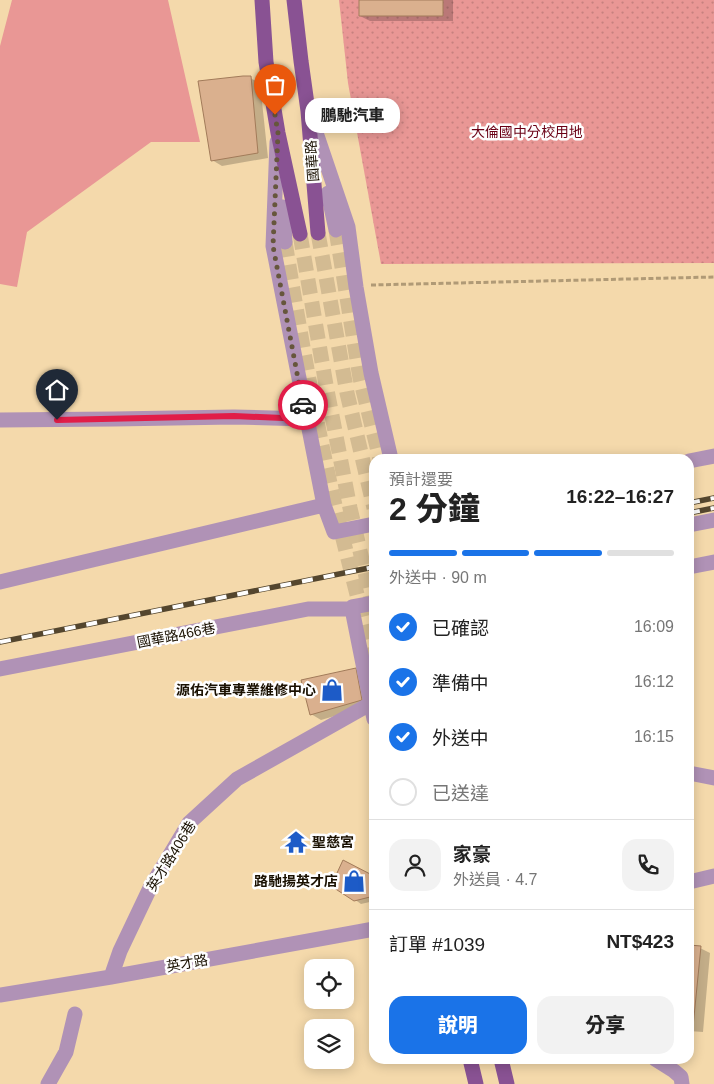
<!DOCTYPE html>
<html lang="zh-TW">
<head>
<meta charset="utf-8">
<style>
  :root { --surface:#fff; --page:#f2f2f2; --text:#222; --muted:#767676; --line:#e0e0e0; --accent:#1a73e8 }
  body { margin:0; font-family:Arial,"Noto Sans TC",sans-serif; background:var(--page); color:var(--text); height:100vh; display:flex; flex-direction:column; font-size:19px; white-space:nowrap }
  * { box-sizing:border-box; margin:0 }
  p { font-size:16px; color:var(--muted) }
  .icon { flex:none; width:28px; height:28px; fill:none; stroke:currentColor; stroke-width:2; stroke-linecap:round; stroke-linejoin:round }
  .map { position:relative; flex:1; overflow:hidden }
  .details { position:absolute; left:369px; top:454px; width:325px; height:610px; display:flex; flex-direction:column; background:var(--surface); border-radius:15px; box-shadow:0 2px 12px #0003 }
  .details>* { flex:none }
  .controls { position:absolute; left:304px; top:959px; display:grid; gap:10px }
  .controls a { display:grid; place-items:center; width:50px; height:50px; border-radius:10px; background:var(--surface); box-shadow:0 2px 12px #0003; font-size:25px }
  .pin { position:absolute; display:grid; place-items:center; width:42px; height:42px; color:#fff; margin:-51px -21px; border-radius:50% 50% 50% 0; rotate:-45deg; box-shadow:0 0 5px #0007 }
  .pin .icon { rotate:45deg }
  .courier { position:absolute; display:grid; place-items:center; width:50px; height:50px; margin:-25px; border:4px solid #e11d48; border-radius:50%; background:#fff; color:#222; box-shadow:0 1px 6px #0007 }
  .bubble { position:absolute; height:35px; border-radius:15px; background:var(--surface); box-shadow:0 2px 12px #0003; font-size:16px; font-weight:800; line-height:35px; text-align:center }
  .overview em { font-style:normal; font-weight:800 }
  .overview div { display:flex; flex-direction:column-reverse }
  .overview { display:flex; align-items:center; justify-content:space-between; height:85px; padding:0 20px }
  h1 { font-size:32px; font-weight:800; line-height:38px }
  .bar { display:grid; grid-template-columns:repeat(4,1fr); gap:8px 5px; align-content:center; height:60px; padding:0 20px }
  .bar i { height:6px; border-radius:4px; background:var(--line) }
  .bar .active { background:var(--accent) }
  .bar p { grid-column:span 4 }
  .line { display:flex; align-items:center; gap:12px; padding:0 20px; border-top:1px solid var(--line) }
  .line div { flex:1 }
  .round { display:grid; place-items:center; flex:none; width:52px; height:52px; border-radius:15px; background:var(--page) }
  ol { padding:0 20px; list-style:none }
  li { display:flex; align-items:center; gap:15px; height:55px }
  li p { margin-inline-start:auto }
  li .icon { padding:5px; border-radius:50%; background:var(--accent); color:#fff; stroke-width:4 }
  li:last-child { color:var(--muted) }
  li i { width:28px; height:28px; border:2px solid var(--line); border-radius:50% }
  .primary-button { display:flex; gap:10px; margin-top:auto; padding:10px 20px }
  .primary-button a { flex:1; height:58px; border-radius:15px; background:var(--accent); color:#fff; font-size:20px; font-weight:800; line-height:58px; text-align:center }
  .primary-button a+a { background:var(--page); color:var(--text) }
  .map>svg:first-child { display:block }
  .grass { fill:#e99795 }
  .park { fill:url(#park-dots) }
  .shadow { fill:#0003 }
  .building { fill:#dab08e; stroke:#a27b5a }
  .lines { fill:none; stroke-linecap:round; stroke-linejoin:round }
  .minor-tunnel { stroke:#d3bb92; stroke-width:15; stroke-dasharray:15 8; stroke-linecap:butt }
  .major-tunnel { stroke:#d3bb92; stroke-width:15; stroke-dasharray:15 8; stroke-linecap:butt }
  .path { stroke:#b09a76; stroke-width:3; stroke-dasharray:5 2.5; stroke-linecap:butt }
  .minor { stroke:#b092b6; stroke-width:15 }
  .major { stroke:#895293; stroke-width:15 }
  .rail-casing { stroke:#54462e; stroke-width:5.5 }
  .rail { stroke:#fefefe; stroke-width:4; stroke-dasharray:11; stroke-linecap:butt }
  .done { stroke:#66563c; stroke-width:5; stroke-dasharray:0 9 }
  .route { stroke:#e11d48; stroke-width:6 }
  .labels { text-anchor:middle; stroke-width:5; stroke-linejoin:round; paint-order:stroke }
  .park-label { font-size:14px; fill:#6a0015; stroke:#fefefe }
  .street-label { font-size:14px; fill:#191001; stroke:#fefefe }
  .poi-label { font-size:14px; font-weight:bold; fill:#191001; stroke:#fefefe; text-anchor:end }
</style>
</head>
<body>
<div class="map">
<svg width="714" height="1084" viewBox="0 0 714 1084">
  <defs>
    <pattern id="park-dots" width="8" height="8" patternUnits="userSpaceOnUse" patternTransform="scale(1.25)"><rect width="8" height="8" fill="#e99795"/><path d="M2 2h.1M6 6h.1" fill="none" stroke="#c7817f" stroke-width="1.8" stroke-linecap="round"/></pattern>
  </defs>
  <rect width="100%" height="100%" fill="#f4d9ab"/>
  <path class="grass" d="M12,0H168L200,142H151L27,232L17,287L0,284V46Z"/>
  <path class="park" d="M339,0H714V263L381,264L348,83Z"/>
  <path class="shadow" d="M360,0H453V21H370L360,16Z
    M250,78L260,83L268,158L222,166L212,160Z
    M355,670L365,675L372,705L321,720L311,714Z
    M374,877V901L361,904L354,899Z
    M689,947L700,948L710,953L703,1032L689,1031Z"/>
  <path class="building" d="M359,0H443V16H359Z
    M243,76H251L258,153L211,161L198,81Z
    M356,668L362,700L310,715L301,680Z
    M343,860L374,876V896L354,901L331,886Z
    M689,945L701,946L693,1027H689Z"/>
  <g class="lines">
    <path class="minor-tunnel" d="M336,230L360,378L380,459
      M285,242C300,333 316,424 337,514C349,565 363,615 374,666"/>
    <path class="major-tunnel" d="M318,233L347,393L374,508
      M300,234L326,385L350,508L374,611"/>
    <path class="path" d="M371,285L714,277"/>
    <path class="minor" d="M312,121L348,227L356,287L371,373L391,459
      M277,142L273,246L324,505L334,532L374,524
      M328,193L336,230
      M283,207L285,242
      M0,420L114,419L234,417L306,419
      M689,461L714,456
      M689,525L714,520
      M689,567L714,562
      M0,582L324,505
      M352,609L374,719
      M352,609V607L374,603
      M0,669L308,609H352
      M689,773L714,778
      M689,882L714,876
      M111,977L120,951L150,888L189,823L237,779L370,704
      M0,995L111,977L374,929
      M655,1059L674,1071L681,1077L682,1084
      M48,1084L66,1052L75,1014"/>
    <path class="major" d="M262,0L266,62L278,133L300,234
      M294,0L301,61L308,111L318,233
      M470,1059L476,1084
      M501,1059L507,1084"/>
    <defs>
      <path id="rail" d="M689,503L714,498
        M689,513L714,508
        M0,642L374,567"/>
    </defs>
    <use href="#rail" class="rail-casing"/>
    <use href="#rail" class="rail"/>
  </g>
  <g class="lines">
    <path class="done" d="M275,115L278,133L273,246L303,405"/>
    <path class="route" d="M57,420L234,416L306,419L303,405"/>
  </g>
  <defs>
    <symbol id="shop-bare" viewBox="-9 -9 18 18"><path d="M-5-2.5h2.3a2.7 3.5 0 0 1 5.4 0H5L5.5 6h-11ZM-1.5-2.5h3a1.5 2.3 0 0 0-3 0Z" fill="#1d5bc7" stroke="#fefefe" stroke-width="2.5" paint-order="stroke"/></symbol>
    <symbol id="temple-bare" viewBox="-9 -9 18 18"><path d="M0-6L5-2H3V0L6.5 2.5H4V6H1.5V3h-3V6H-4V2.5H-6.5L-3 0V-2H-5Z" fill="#1d5bc7" stroke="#fefefe" stroke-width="2.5" paint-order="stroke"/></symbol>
  </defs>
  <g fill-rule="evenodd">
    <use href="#shop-bare" x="316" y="674" width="32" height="32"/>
    <use href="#temple-bare" x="280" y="826" width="32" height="32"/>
    <use href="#shop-bare" x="338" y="865" width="32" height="32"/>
  </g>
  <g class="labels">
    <g class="park-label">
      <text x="527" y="137">大倫國中分校用地</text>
    </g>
    <g class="street-label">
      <text transform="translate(312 161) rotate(-94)" y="5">國華路</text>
      <text transform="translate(176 635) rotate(-11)" y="5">國華路466巷</text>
      <text transform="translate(171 856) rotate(-58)" y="5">英才路406巷</text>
      <text transform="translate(187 963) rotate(-10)" y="5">英才路</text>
    </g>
    <g class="poi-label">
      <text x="316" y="695">源佑汽車專業維修中心</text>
      <text x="312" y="847" text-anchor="start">聖慈宮</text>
      <text x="338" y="886">路馳揚英才店</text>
    </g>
  </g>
</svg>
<div class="controls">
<a><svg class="icon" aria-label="locate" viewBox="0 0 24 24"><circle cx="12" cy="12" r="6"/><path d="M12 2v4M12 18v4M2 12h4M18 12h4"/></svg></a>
<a><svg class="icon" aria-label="layers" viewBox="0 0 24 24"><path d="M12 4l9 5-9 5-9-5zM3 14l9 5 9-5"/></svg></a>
</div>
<div class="pin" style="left:275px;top:115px;background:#ea580c"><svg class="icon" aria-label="bag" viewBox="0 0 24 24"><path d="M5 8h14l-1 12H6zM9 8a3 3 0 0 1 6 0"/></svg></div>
<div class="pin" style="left:57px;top:420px;background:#1f2937"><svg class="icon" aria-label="home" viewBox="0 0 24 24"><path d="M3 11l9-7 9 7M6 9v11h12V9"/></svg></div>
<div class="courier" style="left:303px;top:405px"><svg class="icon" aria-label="car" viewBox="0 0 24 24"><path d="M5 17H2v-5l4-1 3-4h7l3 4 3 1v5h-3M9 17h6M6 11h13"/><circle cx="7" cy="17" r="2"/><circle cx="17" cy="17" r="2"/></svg></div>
<div class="bubble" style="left:305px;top:98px;width:95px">鵬馳汽車</div>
<section class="details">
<div class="overview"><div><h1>2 分鐘</h1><p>預計還要</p></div><em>16:22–16:27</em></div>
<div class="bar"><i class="active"></i><i class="active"></i><i class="active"></i><i></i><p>外送中 · 90 m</p></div>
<ol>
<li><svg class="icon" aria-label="check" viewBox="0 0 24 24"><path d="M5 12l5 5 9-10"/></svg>已確認<p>16:09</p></li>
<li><svg class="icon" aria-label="check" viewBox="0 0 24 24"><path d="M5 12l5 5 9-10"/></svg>準備中<p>16:12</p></li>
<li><svg class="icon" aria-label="check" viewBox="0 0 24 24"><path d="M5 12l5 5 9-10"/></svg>外送中<p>16:15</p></li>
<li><i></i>已送達</li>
</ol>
<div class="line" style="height:90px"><a class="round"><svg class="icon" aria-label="person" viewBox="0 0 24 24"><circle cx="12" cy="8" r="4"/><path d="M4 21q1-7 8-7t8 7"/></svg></a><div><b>家豪</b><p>外送員 · 4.7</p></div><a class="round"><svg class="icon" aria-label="phone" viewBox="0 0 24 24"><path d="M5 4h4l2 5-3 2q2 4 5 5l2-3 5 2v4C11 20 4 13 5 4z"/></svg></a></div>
<div class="line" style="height:65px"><div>訂單 #1039</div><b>NT$423</b></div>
<div class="primary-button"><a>說明</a><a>分享</a></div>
</section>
</div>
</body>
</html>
